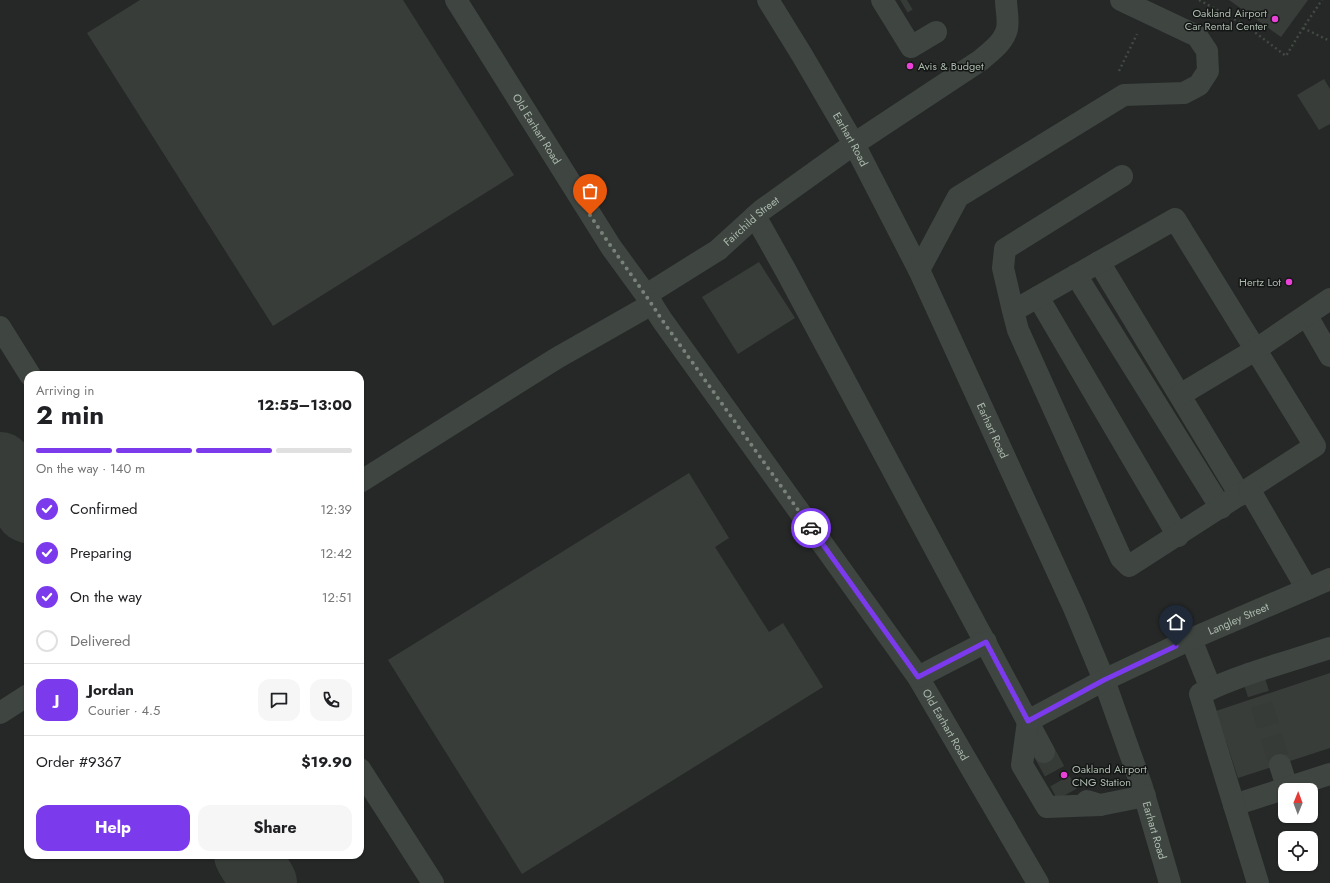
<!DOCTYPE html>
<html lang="en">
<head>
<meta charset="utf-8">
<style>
  :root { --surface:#fff; --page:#f6f6f6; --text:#202124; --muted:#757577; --line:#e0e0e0; --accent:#7c3aed }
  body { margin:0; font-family:Jost,sans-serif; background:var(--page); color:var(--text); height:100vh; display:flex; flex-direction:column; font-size:15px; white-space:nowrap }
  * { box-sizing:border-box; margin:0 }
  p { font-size:13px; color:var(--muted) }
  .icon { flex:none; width:22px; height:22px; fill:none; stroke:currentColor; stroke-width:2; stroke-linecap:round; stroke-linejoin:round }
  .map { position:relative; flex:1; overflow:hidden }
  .drawer { position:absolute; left:24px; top:371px; width:340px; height:488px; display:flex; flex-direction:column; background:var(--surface); border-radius:12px; box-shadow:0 1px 3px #0004 }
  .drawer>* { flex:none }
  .needle { width:26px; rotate:1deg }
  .fabs { position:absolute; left:1278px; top:783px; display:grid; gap:8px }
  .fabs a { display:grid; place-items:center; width:40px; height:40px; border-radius:8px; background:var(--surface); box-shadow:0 1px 3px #0004; font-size:20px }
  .pin { position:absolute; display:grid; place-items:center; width:34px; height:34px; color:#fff; margin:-41px -17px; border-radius:50% 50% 50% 0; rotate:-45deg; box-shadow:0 0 4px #0007 }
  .pin .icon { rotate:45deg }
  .courier { position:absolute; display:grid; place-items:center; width:40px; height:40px; margin:-20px; border:3px solid #7c3aed; border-radius:50%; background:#fff; color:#222; box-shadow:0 1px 5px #0007 }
  .overview em { font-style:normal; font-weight:700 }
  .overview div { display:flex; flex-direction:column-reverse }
  .overview { display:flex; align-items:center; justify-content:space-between; height:68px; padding:0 12px }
  h1 { font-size:26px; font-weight:700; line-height:30px }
  .bar { display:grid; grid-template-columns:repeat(4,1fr); gap:6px 4px; align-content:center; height:48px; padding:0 12px }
  .bar i { height:5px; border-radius:3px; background:var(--line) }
  .bar .on { background:var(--accent) }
  .bar p { grid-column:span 4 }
  .line { display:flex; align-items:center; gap:10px; padding:0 12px; border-top:1px solid var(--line) }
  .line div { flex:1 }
  .round { display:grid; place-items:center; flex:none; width:42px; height:42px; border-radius:12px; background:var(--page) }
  ol { padding:0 12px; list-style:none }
  li { display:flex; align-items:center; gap:12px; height:44px }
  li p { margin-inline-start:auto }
  li .icon { padding:4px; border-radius:50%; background:var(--accent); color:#fff; stroke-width:4 }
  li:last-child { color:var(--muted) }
  li i { width:22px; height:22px; border:2px solid var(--line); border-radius:50% }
  .action { display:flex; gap:8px; margin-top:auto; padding:8px 12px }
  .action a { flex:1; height:46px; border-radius:12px; background:var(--accent); color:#fff; font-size:16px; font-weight:700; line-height:46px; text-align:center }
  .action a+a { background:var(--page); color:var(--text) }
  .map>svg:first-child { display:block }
  .built { fill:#252826; fill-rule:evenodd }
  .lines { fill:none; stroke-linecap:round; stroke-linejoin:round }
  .taxiway { stroke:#373c38; stroke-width:66 }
  .building { fill:#393d3a }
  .minor-tunnel { stroke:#363b38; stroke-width:22; stroke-dasharray:22 11; stroke-linecap:butt }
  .path { stroke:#424943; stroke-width:2.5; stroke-dasharray:2 3; stroke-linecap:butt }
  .minor { stroke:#3f4541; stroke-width:22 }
  .done { stroke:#79827a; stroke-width:4; stroke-dasharray:0 7.2 }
  .route { stroke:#7c3aed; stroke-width:5 }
  .poi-dot { fill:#ea42d9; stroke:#141615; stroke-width:1.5 }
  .labels { text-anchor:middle; stroke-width:3; stroke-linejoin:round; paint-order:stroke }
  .poi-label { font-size:11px; fill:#acbaae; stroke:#141615; text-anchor:end }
  .street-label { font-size:11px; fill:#acbaae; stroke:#141615 }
</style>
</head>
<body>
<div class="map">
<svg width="1330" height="883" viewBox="0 0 1330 883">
  <rect width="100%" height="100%" fill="#191b1a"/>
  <path class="built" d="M0,0H1330V883H0ZM28,375H360V855H28ZM1285,790H1311V816H1285ZM1285,838H1311V864H1285Z"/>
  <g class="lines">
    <path class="taxiway" d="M0,465L28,510
      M247,855L264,883"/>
  </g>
  <path class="building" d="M140,0H403L514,175L273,326L87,33Z
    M1229,0H1308L1281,37Z
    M1324,79L1330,89V124L1319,130L1297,95Z
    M759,262L795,318L738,354L702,297Z
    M689,473L729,538L715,547L769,632L783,623L823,687L522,874L388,660Z
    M1330,673V748L1238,778L1216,711Z"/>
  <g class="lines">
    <path class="minor-tunnel" d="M902,3L907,0
      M1252,673L1280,765
      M1044,752L1067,794"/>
    <path class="path" d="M1199,0L1248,27L1286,56L1303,28L1322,0
      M1303,28L1330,41
      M1119,71L1137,34"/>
    <g class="minor">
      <path id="s1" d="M456,0L611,247L646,295L662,320L918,677L1038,883"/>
      <path id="s2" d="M768,0L802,55L854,144L919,270L1074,608L1104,680L1142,787L1170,883"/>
      <path d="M882,0L911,47L936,32"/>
      <path d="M755,216L786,271L1044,752"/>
      <path d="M1099,262L1240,495"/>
      <path d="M919,270L958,197L1124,95L1184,93L1199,85L1208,71L1207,51L1197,36L1121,0"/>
      <path d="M1076,275L1221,508"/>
      <path id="s3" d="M646,295L718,250L762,210L854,144L981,60C991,51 1004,42 1007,29C1009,20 1006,9 1006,0"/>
      <path d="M1038,297L1178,536"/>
      <path d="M1013,311L1018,330L1121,558L1129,566L1315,446L1175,219L1013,311L1003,268L1005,249L1122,176"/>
      <path d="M1307,316L1330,356"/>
      <path d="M0,327L30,375"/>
      <path d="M1180,395L1255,350L1330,299"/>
      <path d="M360,482L557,358L652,304"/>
      <path d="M1249,489L1307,589"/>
      <path d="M1191,639L1211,689"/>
      <path d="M918,677L986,642"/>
      <path d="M0,713L28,695"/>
      <path id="s4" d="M1028,721L1104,680L1191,639L1330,579"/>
      <path d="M1028,721L1022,765L1047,807L1100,805"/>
      <path d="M1280,765L1287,787"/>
      <path d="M360,769L433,883"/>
      <path d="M1087,801L1100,805L1145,796"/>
      <path d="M1234,805L1330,774"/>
      <path d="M1258,883L1200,694C1241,674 1287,662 1330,648"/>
    </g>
  </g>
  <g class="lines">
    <path class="done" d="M590,215C613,251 639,284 662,320L811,528"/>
    <path class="route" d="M811,528L918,677L986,642L1028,721L1104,680L1176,646"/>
  </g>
  <g class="poi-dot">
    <circle cx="1275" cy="19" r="4"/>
    <circle cx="910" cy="66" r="4"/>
    <circle cx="1289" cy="282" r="4"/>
    <circle cx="1064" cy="775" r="4"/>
  </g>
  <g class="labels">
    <g class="poi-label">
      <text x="1267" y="17">Oakland Airport<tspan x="1267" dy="13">Car Rental Center</tspan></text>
      <text x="918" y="70" text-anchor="start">Avis &amp; Budget</text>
      <text x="1281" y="286">Hertz Lot</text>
      <text x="1072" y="773" text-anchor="start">Oakland Airport<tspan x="1072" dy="13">CNG Station</tspan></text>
    </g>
    <g class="street-label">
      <text dy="4" stroke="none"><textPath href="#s1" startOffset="152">Old Earhart Road</textPath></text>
      <text dy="4" stroke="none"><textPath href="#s2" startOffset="162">Earhart Road</textPath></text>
      <text dy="4" stroke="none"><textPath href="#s3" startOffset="129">Fairchild Street</textPath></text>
      <text dy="4" stroke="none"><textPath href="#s2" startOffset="486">Earhart Road</textPath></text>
      <text dy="4" stroke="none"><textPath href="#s4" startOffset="234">Langley Street</textPath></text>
      <text dy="4" stroke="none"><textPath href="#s1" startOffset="875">Old Earhart Road</textPath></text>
      <text dy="4" stroke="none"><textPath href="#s2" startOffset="918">Earhart Road</textPath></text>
    </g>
  </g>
</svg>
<div class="fabs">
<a><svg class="needle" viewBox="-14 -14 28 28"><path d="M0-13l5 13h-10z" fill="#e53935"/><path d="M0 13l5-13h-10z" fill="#757577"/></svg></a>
<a><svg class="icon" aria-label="locate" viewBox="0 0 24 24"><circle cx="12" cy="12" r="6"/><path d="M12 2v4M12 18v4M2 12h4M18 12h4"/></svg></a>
</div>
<div class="pin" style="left:590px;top:215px;background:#ea580c"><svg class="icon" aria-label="bag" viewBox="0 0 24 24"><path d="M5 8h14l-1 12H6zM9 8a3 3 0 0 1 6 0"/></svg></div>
<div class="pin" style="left:1176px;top:646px;background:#1f2937"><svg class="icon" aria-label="home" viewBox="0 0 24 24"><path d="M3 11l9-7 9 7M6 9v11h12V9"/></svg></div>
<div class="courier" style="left:811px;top:528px"><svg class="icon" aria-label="car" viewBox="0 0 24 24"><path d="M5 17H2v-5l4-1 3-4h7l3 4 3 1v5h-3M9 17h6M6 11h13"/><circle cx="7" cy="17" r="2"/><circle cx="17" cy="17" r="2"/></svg></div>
<section class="drawer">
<div class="overview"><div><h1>2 min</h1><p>Arriving in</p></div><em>12:55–13:00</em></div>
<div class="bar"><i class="on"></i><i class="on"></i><i class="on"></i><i></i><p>On the way · 140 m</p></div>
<ol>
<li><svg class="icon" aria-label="check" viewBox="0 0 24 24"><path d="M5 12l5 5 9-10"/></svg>Confirmed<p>12:39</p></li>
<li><svg class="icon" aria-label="check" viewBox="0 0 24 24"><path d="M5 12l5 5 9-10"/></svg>Preparing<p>12:42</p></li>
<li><svg class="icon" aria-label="check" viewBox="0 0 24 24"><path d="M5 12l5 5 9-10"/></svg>On the way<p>12:51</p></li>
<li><i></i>Delivered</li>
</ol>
<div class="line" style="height:72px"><b class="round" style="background:var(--accent);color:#fff">J</b><div><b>Jordan</b><p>Courier · 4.5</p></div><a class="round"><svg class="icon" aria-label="chat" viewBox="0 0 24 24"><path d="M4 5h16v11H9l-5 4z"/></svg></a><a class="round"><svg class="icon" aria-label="phone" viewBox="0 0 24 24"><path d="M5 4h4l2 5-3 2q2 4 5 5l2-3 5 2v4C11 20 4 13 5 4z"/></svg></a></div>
<div class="line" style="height:52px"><div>Order #9367</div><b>$19.90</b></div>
<div class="action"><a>Help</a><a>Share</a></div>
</section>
</div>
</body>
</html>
